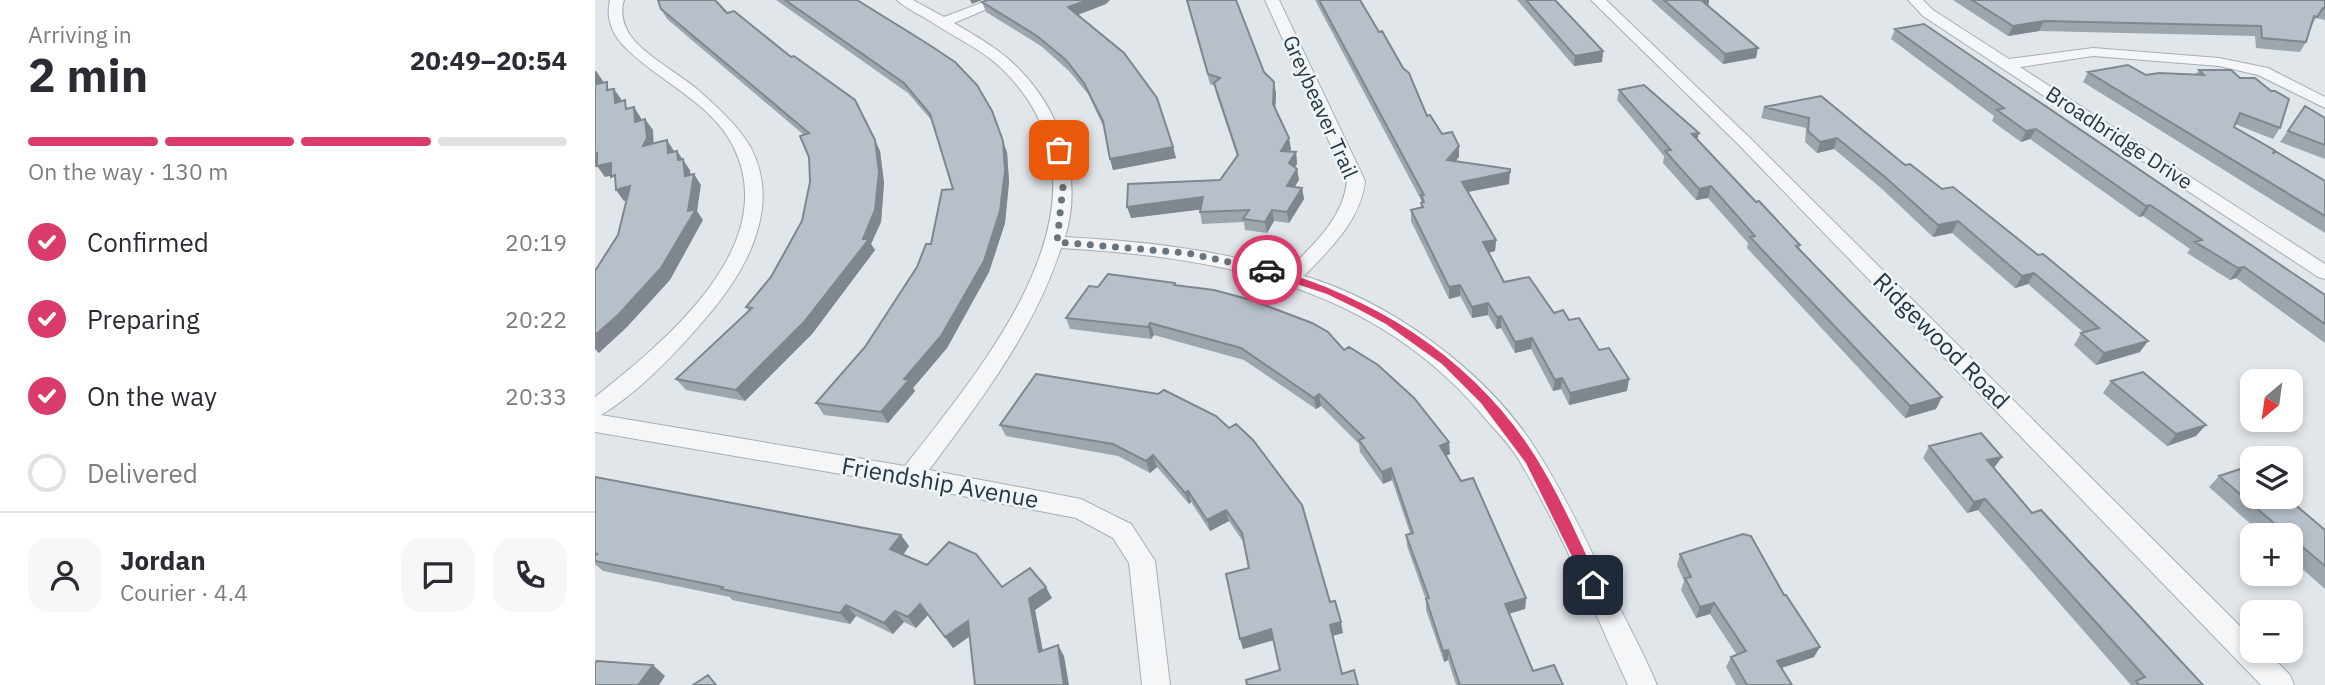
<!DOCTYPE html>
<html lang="en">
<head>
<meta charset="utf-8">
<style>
  :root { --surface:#fff; --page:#f7f7f7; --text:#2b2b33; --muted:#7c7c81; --line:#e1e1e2; --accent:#d93c6a }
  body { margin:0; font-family:"IBM Plex Sans",sans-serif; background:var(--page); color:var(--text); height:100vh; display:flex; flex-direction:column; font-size:26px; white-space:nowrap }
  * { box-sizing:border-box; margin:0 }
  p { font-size:23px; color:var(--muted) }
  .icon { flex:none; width:38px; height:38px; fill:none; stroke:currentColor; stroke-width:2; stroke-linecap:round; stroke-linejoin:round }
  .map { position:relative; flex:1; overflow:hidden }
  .details { display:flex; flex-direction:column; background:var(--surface); width:595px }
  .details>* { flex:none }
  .needle { width:46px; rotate:209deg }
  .controls { position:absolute; left:1645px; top:369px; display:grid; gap:14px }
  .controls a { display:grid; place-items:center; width:63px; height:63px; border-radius:14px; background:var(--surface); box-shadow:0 4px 10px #0003; font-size:35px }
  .pin { position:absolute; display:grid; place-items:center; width:60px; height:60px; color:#fff; margin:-30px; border-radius:14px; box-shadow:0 4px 10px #0006 }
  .courier { position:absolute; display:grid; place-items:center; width:70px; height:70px; margin:-35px; border:5px solid #d93c6a; border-radius:50%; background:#fff; color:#222; box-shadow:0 2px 9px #0007 }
  .summary em { font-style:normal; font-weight:700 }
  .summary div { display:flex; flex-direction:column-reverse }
  .summary { display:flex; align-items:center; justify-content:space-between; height:119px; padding:0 28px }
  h1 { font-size:46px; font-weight:700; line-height:52px }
  .bar { display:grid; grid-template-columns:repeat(4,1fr); gap:10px 7px; align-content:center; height:84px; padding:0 28px }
  .bar i { height:9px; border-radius:5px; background:var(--line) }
  .bar .on { background:var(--accent) }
  .bar p { grid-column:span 4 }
  .line { display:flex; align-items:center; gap:18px; padding:0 28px; border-top:2px solid var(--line) }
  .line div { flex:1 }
  .round { display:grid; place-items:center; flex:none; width:74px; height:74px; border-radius:21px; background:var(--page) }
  ol { padding:0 28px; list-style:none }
  li { display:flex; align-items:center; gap:21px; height:77px }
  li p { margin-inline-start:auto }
  li .icon { padding:7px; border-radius:50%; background:var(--accent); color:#fff; stroke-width:4 }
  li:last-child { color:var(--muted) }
  li i { width:38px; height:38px; border:4px solid var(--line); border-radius:50% }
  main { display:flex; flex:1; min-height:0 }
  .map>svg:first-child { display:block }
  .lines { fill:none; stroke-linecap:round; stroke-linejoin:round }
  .minor-casing { stroke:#a5aeb6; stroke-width:2 }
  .minor { fill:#f4f6f8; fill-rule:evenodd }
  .wall { fill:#9da5ad }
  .shaded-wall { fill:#80868d }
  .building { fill:#b7c0c9; stroke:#80868d; stroke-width:2 }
  .route { fill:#d93c6a }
  .done { stroke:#68747e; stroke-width:7; stroke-dasharray:0 12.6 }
  .labels { text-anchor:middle; stroke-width:5; stroke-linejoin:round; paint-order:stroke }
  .far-street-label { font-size:21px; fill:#273644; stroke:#f0f5f8 }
  .street-label { font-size:24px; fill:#273644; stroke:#f0f5f8 }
</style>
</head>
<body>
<main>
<section class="details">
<div class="summary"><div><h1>2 min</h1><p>Arriving in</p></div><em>20:49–20:54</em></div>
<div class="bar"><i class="on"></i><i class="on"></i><i class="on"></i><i></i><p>On the way · 130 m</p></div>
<ol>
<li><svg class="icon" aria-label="check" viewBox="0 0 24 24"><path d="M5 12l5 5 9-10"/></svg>Confirmed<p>20:19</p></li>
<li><svg class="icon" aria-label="check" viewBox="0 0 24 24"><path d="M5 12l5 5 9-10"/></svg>Preparing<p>20:22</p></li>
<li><svg class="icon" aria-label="check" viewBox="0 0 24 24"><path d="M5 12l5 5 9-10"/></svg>On the way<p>20:33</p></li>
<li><i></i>Delivered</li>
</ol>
<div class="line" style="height:126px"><a class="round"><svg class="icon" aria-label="person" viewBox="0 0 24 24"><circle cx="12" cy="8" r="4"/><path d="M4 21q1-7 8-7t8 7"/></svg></a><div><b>Jordan</b><p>Courier · 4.4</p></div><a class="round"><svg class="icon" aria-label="chat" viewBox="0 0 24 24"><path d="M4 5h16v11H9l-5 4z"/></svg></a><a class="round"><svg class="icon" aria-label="phone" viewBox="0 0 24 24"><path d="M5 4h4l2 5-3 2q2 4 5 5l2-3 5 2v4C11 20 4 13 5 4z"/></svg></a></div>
</section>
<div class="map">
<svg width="1730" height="685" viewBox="0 0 1730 685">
  <rect width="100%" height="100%" fill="#e1e6eb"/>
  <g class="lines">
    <defs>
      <path id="minor" d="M15,0H29C25,13 28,24 35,35C49,55 83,73 102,89C121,106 143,125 156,148C186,206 153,268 115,313C84,350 47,390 6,415L310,466C390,363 532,199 412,74C391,51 362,39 338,23C327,15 312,10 302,0H318L349,17L394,0H413L359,23C381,36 404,49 422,67C465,109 489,177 470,237C546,241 619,249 692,271C718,245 748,219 752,181L670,0H684L770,181C766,220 735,249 709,276C795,301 892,372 940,448C967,490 989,535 1010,580C1028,615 1047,649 1062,685H1033C998,610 967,531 924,460C913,442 897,427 884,411C775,285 624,257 466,248C439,331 386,400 334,470L486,499L536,524L560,561L575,685H547L534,563L518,538L481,518L316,486L0,432V397C68,343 187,247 139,148C117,101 61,81 27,44C16,32 11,16 15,0Z
        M996,0H1011L1155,138L1657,638V651H1671L1695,675L1699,685H1666L1143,144Z
        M1313,0H1328L1338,10L1414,59L1498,48L1624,58L1673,68L1730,97V108L1663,75L1624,66L1498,56L1425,67L1730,264V279L1723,277L1328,16Z"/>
    </defs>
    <use href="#minor" class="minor-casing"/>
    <use href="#minor" class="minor"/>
  </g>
  <path class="wall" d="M181,0H262L412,152L414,182L410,223L394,272L352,348L318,388L320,391L293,423L229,415L221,403L270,347L322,267L336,244L358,189L338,122L313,93Z
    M591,0H641L669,72L681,93L680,108L696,149L694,152H701L702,164L700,167L704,180L699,187L707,188L709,199L694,223L679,221L672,233L650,230L649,222L607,224L605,212V209L536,218L625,180L642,156L621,93L620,86L615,84Z
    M720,0H765L832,116L864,157L860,161L914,184L873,192L901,240L900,251L894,253L909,282L959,313L974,320L1004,350L1032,391L974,405L966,389L958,391L936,349L920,353L906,328L901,329L893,315L877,318L865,296L854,299L816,221V210L826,208V200Z
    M922,0H960L1008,51L1007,62L979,66Z
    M1056,0H1114L1113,6L1161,58L1128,64Z
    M1358,0H1730V20L1721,18L1717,25L1711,42L1705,52L1661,48L1660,36L1444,31L1413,36Z
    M387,2L511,4L483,15L578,147L581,158L518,170L509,128L493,94L474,71L446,46L391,12Z
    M66,9L132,13L285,151L289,183L286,222L276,244L280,250L217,334L150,401L91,390L81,379L154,311L151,307L176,277L207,221L215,182L214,157L209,135L72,19Z
    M1300,29L1730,295V343L1641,278L1635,280L1592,253L1595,249L1548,216L1544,217L1435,139L1426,142L1397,121L1399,116L1296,39Z
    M1604,70L1685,128L1678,139L1640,124L1639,127L1678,154L1730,181V233L1488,82L1493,72L1551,75L1601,74Z
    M1024,90L1102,140L1161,202L1205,245L1204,249L1341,409L1310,418L1152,248L1153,243L1113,198L1101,200L1068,163L1069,156L1022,100Z
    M1226,96L1310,165L1545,352L1501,365L1479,345L1486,333L1488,332L1433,284L1420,288L1357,233L1338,237L1286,188L1239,149L1222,153L1210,142L1211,128L1166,118L1169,107Z
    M1710,106L1730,118V159L1685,142Z
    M580,283L581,285L749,350L855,454L851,456L931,598L930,609L914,614L938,671L968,685H861L853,660L849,662L831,610V600L812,546L811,535L815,533L797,480L788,484L765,452L764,444L726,406L721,409L649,360L559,335L556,339L475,329L471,318L503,287Z
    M1516,381L1601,436L1572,446L1508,393Z
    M563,394L735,602L748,633L737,636L747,674L763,685L685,670L679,640L648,649L645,639L654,568L649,543L634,521L615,531L596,502L594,504L562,467L555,473L523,456L411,436L405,425Z
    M1334,446L1399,468L1437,513L1608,685H1536L1383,510L1372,513L1328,458Z
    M1624,476L1730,530V589L1696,559V536H1669L1614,487Z
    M0,477L314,546L308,555L332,565L407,587L457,598L440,610L448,651L469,656L375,636L358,648L333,615L321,628L309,622L298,634L261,616L255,624L137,600L135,597L8,571L0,564Z
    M1085,554L1219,657L1187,668L1197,685H1141L1131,667L1136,657L1142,655L1115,614L1101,618L1086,590L1089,581L1082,565Z"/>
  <path class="shaded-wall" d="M375,0H387L377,4Z
    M493,0H515L511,4L476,17L473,7Z
    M1103,0H1114L1113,7Z
    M1449,21L1444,31L1413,36L1418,26Z
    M1163,48L1161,58L1128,64L1130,54Z
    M1008,51L1007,62L979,66L980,56Z
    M1,71L8,81L9,95L1,84Z
    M679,82L681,93L680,115L678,104Z
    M19,89L26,99L27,113L20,103Z
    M39,107L46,118L47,133L40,122Z
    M397,111L412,152L414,182L410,223L394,272L352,348L318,388L320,391L293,423L286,412L309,379Z
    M50,119L58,130L59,149L48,146Z
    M1441,129L1435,139L1426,142L1431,131Z
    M1104,133L1101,144L1097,134Z
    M694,138L696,149L688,162L686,151Z
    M1242,138L1239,149L1222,153L1225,142Z
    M72,140L79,151L81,165L73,153Z
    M280,140L285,151L289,183L286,222L276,244L280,250L217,334L150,401L141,390L268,239Z
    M864,146V157L852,171V160Z
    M578,147L581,158L518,170L515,159Z
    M82,151L95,170L97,184L99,174L106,185L102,211L108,220L75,280L32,327L4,353L0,349V335L93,211L90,176L83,160Z
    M701,152L702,164L695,174L694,163Z
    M2,153L16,163L24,174L10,177L2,166L0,167V154Z
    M702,169L704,180L693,197L692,186Z
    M915,172L914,184L867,193V182Z
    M35,186L43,197L29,201L21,190Z
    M1116,186L1113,198L1101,200L1104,189Z
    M707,188L709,199L694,223L692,212Z
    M608,197L610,209L536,218L532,207Z
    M1555,205L1548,216L1544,217L1551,206Z
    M677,210L679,221L672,233L670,222Z
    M1363,221L1357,233L1338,237L1343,225Z
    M901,240L900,251L888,254V242Z
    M1649,267L1641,278L1635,280L1643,268Z
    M1439,273L1433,284L1420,288L1427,276Z
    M865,285V296L854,299V287Z
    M893,303V315L877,318V307Z
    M906,316V328L901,329L902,317Z
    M555,323L559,335L556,339L553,327Z
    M937,338L936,349L920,353V342Z
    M1553,341L1545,352L1501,365L1509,353Z
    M967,378L966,389L958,391L960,380Z
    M1034,379L1032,391L974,405L975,393Z
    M724,394L726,406L721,409L719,398Z
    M1347,397L1341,409L1310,418L1315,406Z
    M1611,425L1601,436L1572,446L1581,434Z
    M854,442L855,454L845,458V446Z
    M558,455L562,467L555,473L551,461Z
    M1407,457L1399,468L1392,460Z
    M796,468L797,480L788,484L787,472Z
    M593,491L596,502L594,504L590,493Z
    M1390,499L1383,510L1372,513L1379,502Z
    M631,510L634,521L615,531L612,520Z
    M306,535L314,546L304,561L295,549Z
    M451,587L457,598L440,610L450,663L444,652L434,599Z
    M931,598L930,609L909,615L910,604Z
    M1119,603L1115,614L1101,618L1105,607Z
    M325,604L333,615L321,628L313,617Z
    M251,605L261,616L255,624L245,613Z
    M300,611L309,622L298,634L289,623Z
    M373,621L381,632L358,648L350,637Z
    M746,622L748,633L737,636L735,625Z
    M676,629L679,640L648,649L645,639Z
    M463,645L469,656L474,685H469Z
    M1225,647L1219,657L1177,671L1182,661Z
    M853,650V660L849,662L848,651Z
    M58,665L70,676L64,685H43Z"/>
  <path class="building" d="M63,0H120L132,13L139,11L196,57L199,56L260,100L280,140L284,172L280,210L268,239H274L209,322L141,390L81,379L157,308L151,307L176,277L207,221L215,182L214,157L205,136L214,133L66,9Z
    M190,0H262L333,44L360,62L382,85L397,111L408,141L410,171L405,211L389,261L346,336L309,379L314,380L286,412L221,403L270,347L322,267L331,244H336L347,190L358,189L335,114L309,83Z
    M393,0H493L473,7L529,53L562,98L578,147L515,159L508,121L489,83L471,60L442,36L387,2Z
    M592,0H641L669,72L679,82L678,104L694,138L686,151L701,152L694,163L702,169L692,186L707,188L692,212L677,210L670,222L648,219L654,210L605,212L608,197L532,207L533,184L625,180L643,155L619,83L625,78L613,74Z
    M724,0H765L784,32L787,31L808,68L814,73L832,116L835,115L847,134L857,132L864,146L852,160L915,169V172L867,182L901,240L888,242L909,282L934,277L959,313L968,310L974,320L984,318L1004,350L1014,348L1034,379L975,393L967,378L960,380L937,338L920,342L906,316L902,317L893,303L877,307L865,285L854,287L816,210L828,207L826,203L829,202L826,195H829Z
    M931,0H960L1008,51L980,56Z
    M1069,0H1106L1163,48L1130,54Z
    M1377,0H1730V9L1728,8L1722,17L1719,16L1711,42L1667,38L1666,26L1449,21L1418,26Z
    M1329,24L1730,295V324L1649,267L1643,268L1600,242L1607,240L1555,205L1551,206L1441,129L1431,131L1402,110L1409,108L1300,29Z
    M1533,65L1551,75L1564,73L1609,75L1604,70H1636L1645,78H1660L1676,91H1680L1694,99L1685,128L1645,113L1639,127L1679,150L1678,154L1680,151L1730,181V216L1493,72Z
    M0,71L1,84L12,82V90L19,89L20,103L30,100L31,109L39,107L40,122L50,119L52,138L48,146L72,140L73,153L82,151L83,160L88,159L90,176L99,174L93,211L101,209L66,268L23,315L0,335V271L23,235L35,186L21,190L20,175L16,177V163L2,166V153L0,154Z
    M1049,85L1104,133L1097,134L1161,202L1164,201L1205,245L1201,246L1347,397L1315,406L1155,237L1160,236L1116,186L1104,189L1070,151L1076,150L1024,90Z
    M1226,96L1310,165L1315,164L1347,189L1358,187L1443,255L1448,254L1553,341L1509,353L1486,333L1504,328L1439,273L1427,276L1363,221L1343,225L1290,177L1242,138L1225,142L1213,131L1214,118L1169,107Z
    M1710,106L1730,118V145L1693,131Z
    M513,274L580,283L579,285L619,290L656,300L717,323L733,332L749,350L754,347L783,365L819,398L854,442L845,446L866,481L878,478L931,598L910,604L938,671L959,665L968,685H865L853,650L848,651L831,599L834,598L811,535L818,533L796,468L787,472L764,440L769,438L724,394L719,398L646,348L555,323L553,327L471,318L494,286L503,287Z
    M1548,372L1611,425L1581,434L1516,381Z
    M441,374L563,394L569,390L621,416L634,428L641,424L658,440L707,505L735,602L740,601L746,622L735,625L747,674L759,670L763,685H652L651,680L685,670L676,629L645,639L631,574L654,568L647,533L631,510L612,520L593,491L590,493L558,455L551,461L518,444L405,425Z
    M1386,433L1407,457L1392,460L1437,513L1446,510L1608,685H1544L1541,681L1550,677L1390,499L1379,502L1334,446Z
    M1655,466L1657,468V497H1691L1730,530V566L1696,537V536H1694L1624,476Z
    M0,477L306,535L295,549L332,565L354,542L381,554L407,587L435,568L451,587L434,599L444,652L463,645L469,685H380L373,621L350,637L325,604L313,617L300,611L289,623L251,605L245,613L126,589L128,587L0,561V555L2,554L0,553Z
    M1148,534L1156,536L1189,595H1191L1225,647L1182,661L1197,685H1152L1136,657L1151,651L1119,603L1105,607L1090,578L1096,577L1085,554Z
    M2,661L58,665L43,685H0V663Z
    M113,675L121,685H98Z"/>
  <path class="route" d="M672,267C781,298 879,359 940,456C964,494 986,544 1005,585L1003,589H993L931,463L886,403L847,364L791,324L763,309L732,294L668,273V268Z"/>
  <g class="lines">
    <path class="done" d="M464,150L468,186L462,242L592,253L672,270"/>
  </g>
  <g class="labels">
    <g class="far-street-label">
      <text transform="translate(725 107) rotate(66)" y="7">Greybeaver Trail</text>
      <text transform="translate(1524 138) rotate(33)" y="7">Broadbridge Drive</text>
    </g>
    <g class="street-label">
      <text transform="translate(1346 341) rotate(45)" y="8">Ridgewood Road</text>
      <text transform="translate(345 483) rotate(10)" y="8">Friendship Avenue</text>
    </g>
  </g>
</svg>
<div class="controls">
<a><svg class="needle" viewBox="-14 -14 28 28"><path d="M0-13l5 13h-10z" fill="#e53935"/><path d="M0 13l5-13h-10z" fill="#7c7c81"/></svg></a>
<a><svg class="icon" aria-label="layers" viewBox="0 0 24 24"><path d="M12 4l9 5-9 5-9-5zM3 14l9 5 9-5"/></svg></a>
<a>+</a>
<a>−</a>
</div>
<div class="pin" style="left:464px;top:150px;background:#ea580c"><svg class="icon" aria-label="bag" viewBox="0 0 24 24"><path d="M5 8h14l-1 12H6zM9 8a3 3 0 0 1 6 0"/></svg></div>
<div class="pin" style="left:998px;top:585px;background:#1f2937"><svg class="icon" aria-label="home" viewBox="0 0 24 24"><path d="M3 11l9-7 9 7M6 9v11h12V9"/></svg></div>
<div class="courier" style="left:672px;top:270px"><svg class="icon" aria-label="car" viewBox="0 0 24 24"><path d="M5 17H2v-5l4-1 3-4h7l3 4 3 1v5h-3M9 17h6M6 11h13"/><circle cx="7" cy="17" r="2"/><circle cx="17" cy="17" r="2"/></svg></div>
</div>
</main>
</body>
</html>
